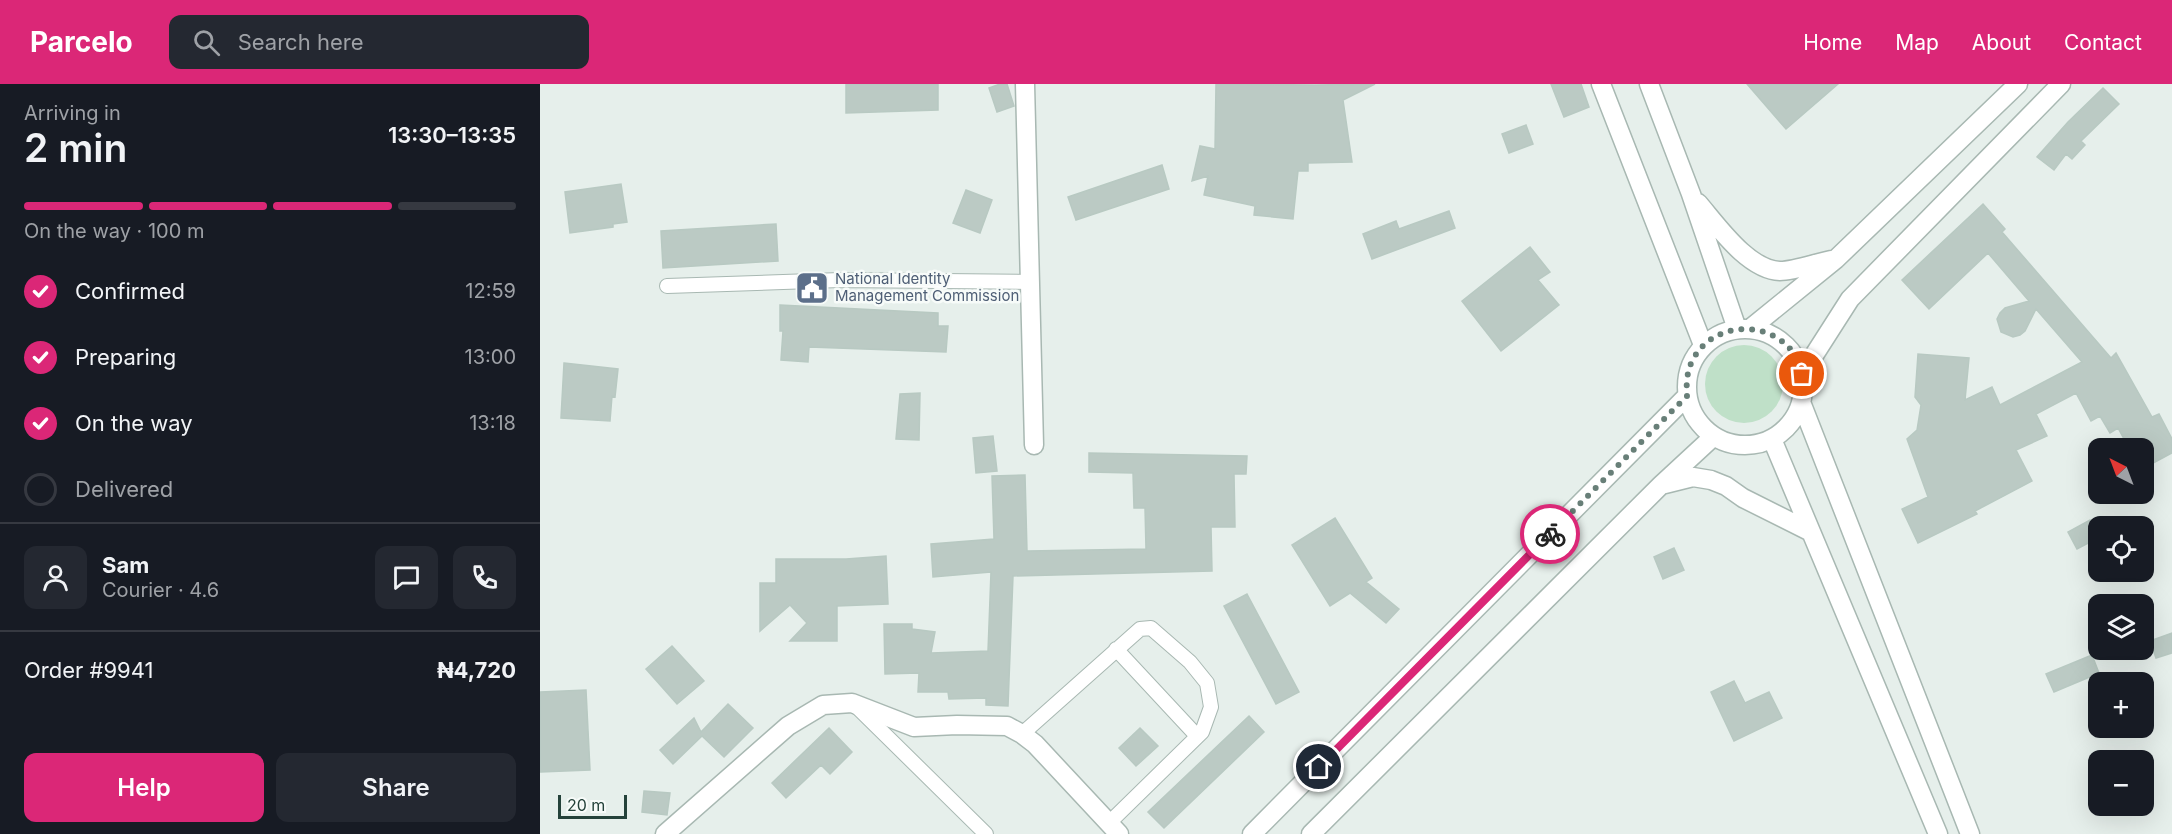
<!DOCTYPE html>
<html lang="en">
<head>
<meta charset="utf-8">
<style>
  :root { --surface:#171b24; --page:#242831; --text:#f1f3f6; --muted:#9ea1a6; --line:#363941; --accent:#db2777 }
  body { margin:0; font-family:Inter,sans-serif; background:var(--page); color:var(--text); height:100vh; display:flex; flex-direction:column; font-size:22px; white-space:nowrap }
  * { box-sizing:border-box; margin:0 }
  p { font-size:20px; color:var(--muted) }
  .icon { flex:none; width:33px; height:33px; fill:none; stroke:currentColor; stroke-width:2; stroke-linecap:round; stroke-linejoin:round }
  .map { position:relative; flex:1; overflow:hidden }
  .sheet { display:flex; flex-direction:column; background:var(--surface); width:540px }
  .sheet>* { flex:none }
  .needle { width:39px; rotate:318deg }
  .buttons { position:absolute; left:1548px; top:354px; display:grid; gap:12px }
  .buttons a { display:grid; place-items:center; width:66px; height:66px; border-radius:12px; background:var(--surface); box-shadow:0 6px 24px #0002; font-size:30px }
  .scale { position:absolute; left:18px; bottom:15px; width:69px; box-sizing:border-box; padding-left:6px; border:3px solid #24423a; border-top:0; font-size:16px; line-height:21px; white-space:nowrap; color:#24423a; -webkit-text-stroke:4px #f7fbf9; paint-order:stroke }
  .pin { position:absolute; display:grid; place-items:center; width:51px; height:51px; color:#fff; margin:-26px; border:3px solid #fff; border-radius:50%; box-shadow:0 2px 6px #0007 }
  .courier { position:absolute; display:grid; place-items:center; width:60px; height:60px; margin:-30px; border:4px solid #db2777; border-radius:50%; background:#fff; color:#222; box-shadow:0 2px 8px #0007 }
  .overview em { font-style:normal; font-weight:600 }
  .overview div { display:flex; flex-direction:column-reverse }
  .overview { display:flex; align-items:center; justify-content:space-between; height:102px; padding:0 24px }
  h1 { font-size:39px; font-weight:600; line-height:45px }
  .bar { display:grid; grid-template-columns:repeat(4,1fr); gap:9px 6px; align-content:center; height:72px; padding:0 24px }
  .bar i { height:8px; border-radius:4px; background:var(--line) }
  .bar .active { background:var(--accent) }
  .bar p { grid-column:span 4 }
  .line { display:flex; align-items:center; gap:15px; padding:0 24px; border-top:2px solid var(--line) }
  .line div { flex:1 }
  .round { display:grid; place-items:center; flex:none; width:63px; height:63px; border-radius:12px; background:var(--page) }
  ol { padding:0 24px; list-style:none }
  li { display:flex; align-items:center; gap:18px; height:66px }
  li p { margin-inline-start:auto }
  li .icon { padding:6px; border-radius:50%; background:var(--accent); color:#fff; stroke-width:4 }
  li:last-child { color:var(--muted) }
  li i { width:33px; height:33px; border:3px solid var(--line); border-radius:50% }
  .primary-button { display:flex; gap:12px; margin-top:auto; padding:12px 24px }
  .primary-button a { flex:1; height:69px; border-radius:12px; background:var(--accent); color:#fff; font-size:24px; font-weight:600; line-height:69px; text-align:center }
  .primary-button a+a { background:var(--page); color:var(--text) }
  header { display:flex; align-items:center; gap:36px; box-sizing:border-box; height:84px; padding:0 30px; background:var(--accent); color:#fff }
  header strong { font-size:28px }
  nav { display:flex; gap:33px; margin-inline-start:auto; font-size:21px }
  .search { width:420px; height:54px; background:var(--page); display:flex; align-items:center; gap:15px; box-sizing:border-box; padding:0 21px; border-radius:12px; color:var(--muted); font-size:22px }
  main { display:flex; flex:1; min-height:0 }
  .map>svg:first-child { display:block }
  .green { fill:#bfe0c8 }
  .building { fill:#bbcac4; stroke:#b8c9c2; stroke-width:1.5 }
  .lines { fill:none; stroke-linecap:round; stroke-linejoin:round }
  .service-casing { stroke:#a8b8b2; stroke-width:16 }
  .minor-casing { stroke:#a8b8b2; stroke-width:21 }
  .tertiary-casing { stroke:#a8b8b2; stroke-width:21 }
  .service { stroke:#fff; stroke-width:14 }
  .minor { stroke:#fff; stroke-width:18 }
  .tertiary { stroke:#fff; stroke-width:18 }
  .done { stroke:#687f78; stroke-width:6; stroke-dasharray:0 10.8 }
  .route { stroke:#db2777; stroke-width:8 }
  .labels { text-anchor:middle; stroke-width:5; stroke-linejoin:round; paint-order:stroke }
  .service-label { font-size:15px; fill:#4e5e75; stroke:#f7fbf9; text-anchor:start }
</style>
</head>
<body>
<header>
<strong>Parcelo</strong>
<div class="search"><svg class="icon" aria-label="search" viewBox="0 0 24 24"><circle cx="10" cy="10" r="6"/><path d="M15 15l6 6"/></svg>Search here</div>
<nav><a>Home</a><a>Map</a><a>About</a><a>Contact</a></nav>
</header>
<main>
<section class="sheet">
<div class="overview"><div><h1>2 min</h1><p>Arriving in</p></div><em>13:30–13:35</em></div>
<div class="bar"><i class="active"></i><i class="active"></i><i class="active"></i><i></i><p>On the way · 100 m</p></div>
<ol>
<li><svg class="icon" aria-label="check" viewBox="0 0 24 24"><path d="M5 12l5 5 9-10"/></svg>Confirmed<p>12:59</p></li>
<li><svg class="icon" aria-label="check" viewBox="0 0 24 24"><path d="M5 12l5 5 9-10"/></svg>Preparing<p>13:00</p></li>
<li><svg class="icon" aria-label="check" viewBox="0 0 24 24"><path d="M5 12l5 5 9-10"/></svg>On the way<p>13:18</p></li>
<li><i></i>Delivered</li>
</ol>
<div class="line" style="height:108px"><a class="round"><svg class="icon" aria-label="person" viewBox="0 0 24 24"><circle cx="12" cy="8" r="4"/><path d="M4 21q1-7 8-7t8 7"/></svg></a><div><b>Sam</b><p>Courier · 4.6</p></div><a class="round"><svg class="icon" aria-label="chat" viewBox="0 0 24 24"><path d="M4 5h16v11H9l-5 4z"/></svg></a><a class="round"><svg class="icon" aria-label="phone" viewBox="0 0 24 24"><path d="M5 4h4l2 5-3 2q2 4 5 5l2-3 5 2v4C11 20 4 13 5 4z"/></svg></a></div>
<div class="line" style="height:78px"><div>Order #9941</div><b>₦4,720</b></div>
<div class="primary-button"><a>Help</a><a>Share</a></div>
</section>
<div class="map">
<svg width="1632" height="750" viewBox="0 0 1632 750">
  <rect width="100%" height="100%" fill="#e6efeb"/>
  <path class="green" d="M1165 300a39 39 0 1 1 78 0a39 39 0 1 1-78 0Z"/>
  <path class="building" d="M306,0H398V26L306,29Z
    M460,0H467L474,22L457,28L449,4Z
    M676,0L775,1L835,0L803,16L812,78L768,79V87H758L753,135L714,131L715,122L664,111L668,92L652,97L660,62L675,65Z
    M1011,0H1041L1049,23L1024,33Z
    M1207,0H1298L1246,45Z
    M1563,4L1579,20L1541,57L1545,61L1532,75L1526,70L1514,86L1497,73L1528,38Z
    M986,41L993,60L969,69L962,50Z
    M622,81L629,105L536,136L528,113Z
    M81,100L87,138L73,140V143L30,149L25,108Z
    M426,106L452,116L440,149L413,139Z
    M1443,120L1465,145L1462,148L1571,274L1576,269L1612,333L1619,330L1632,355V369L1604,384V364H1589L1578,344L1570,349L1560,332L1551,337L1536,309L1496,330L1507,352L1476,366L1492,397L1435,427L1437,430L1378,459L1362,425L1388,413L1367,355L1377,346L1381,321L1375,313L1378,270L1429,274L1425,316L1452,303L1460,321L1542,278L1496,225L1485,247L1480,251L1473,253L1461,248L1457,235L1460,229L1465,224L1489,217L1448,169L1389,225L1362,196Z
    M909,127L915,144L832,175L823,150L856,137L859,145Z
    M236,140L238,177L123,184L121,147Z
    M990,163L1010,188L998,196L1019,221L961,267L922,217Z
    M240,221L398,229V242H408L406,268L269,263L268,278L241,276L243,247H240Z
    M24,279L78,285L75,313L72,312L70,337L21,334Z
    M380,309L379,356L356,355L360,310Z
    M453,352L457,387L436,389L433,354Z
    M549,369L707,372L706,390H694L695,443H671L672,487L473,492L468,622L446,621V614L409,615L408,608H378L379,589L345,590L344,540H372V545L395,548L391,569L448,567L451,488L393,493L391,460L454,455L452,392L485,391L487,467L606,465L605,424H594L593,389L549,388Z
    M795,434L832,494L826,498L859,525L846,539L810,509L790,522L752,461Z
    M1550,436L1558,454L1537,465L1528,448Z
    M1134,464L1144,486L1123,495L1114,473Z
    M346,472L348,520L297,522V557H250L267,539L250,521L220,547V499H236V475H306Z
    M707,510L759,608L736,620L684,522Z
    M1632,549V569L1616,574L1610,557Z
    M132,562L164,597L137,620L106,585Z
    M1552,571L1559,589L1514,608L1506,590Z
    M1194,597L1205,619L1229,608L1242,634L1194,657L1171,608Z
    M46,606L50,686L0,688V608Z
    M188,620L213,644L184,673L162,652L133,680L120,666L154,634L161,648Z
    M709,632L724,648L624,744L608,728Z
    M289,644L312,668L290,690L281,681L246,714L232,699Z
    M600,644L618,662L596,682L579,664Z
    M104,707L130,709L127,731L102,728Z"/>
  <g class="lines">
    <defs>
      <path id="service" d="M127,202L300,196L490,198
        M576,565L657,652
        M317,623L446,750
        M482,650L600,545L611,544L650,578L667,599L671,623L662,648L569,739"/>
      <path id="minor" d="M485,0L494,361
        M125,750L248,642L283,621L312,619L374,643L417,641L467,642L482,650L495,660L579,750"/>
      <path id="tertiary" d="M1061,0L1163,261
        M1109,0L1151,110L1197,245
        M1158,119C1177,141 1208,186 1240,187C1254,187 1276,179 1291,176
        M1211,244L1296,175L1478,0
        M1147 303a58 58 0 1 1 116 0a58 58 0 1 1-116 0Z
        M1262,290L1310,215L1521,0
        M1261,318L1430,750
        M1232,355L1398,750
        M1125,400L1153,393L1171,396L1186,402L1203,414L1271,448
        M712,750L1147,312
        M771,750L1121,401L1174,352"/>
    </defs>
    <use href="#service" class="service-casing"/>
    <use href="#minor" class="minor-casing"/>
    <use href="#tertiary" class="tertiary-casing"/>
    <use href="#service" class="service"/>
    <use href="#minor" class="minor"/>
    <use href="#tertiary" class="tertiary"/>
  </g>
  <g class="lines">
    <path class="done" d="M1010,450L1147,312C1146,298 1147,284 1155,272C1177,236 1234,236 1256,273C1259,278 1260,285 1262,290"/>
    <path class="route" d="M779,683L1010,450"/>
  </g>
  <defs>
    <symbol id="civic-square" viewBox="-11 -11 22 22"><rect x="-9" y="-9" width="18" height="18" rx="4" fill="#5c6f8a" stroke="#f7fbf9"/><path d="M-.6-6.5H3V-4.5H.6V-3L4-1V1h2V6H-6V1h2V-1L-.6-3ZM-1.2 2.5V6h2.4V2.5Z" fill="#fff"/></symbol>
  </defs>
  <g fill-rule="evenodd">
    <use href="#civic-square" x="253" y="185" width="38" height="38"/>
  </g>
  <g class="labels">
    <g class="service-label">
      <text x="295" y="200">National Identity<tspan x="295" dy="17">Management Commission</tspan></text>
    </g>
  </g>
</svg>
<div class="buttons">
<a><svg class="needle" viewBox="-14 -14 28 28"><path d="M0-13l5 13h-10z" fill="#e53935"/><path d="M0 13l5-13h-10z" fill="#9ea1a6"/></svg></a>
<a><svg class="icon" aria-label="locate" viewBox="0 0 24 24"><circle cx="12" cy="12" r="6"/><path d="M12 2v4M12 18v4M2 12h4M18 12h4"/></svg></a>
<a><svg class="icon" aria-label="layers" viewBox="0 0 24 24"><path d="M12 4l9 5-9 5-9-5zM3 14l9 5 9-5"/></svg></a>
<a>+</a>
<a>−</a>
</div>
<div class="scale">20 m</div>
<div class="pin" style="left:1262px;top:290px;background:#ea580c"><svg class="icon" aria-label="bag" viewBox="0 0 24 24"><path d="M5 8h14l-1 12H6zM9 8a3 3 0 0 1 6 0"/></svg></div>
<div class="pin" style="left:779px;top:683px;background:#1f2937"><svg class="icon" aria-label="home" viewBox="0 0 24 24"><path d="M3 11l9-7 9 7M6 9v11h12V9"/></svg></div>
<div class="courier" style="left:1010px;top:450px"><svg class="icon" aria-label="bike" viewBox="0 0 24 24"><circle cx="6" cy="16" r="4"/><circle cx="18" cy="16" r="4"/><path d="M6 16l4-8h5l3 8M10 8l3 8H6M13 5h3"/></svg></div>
</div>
</main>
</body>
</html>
